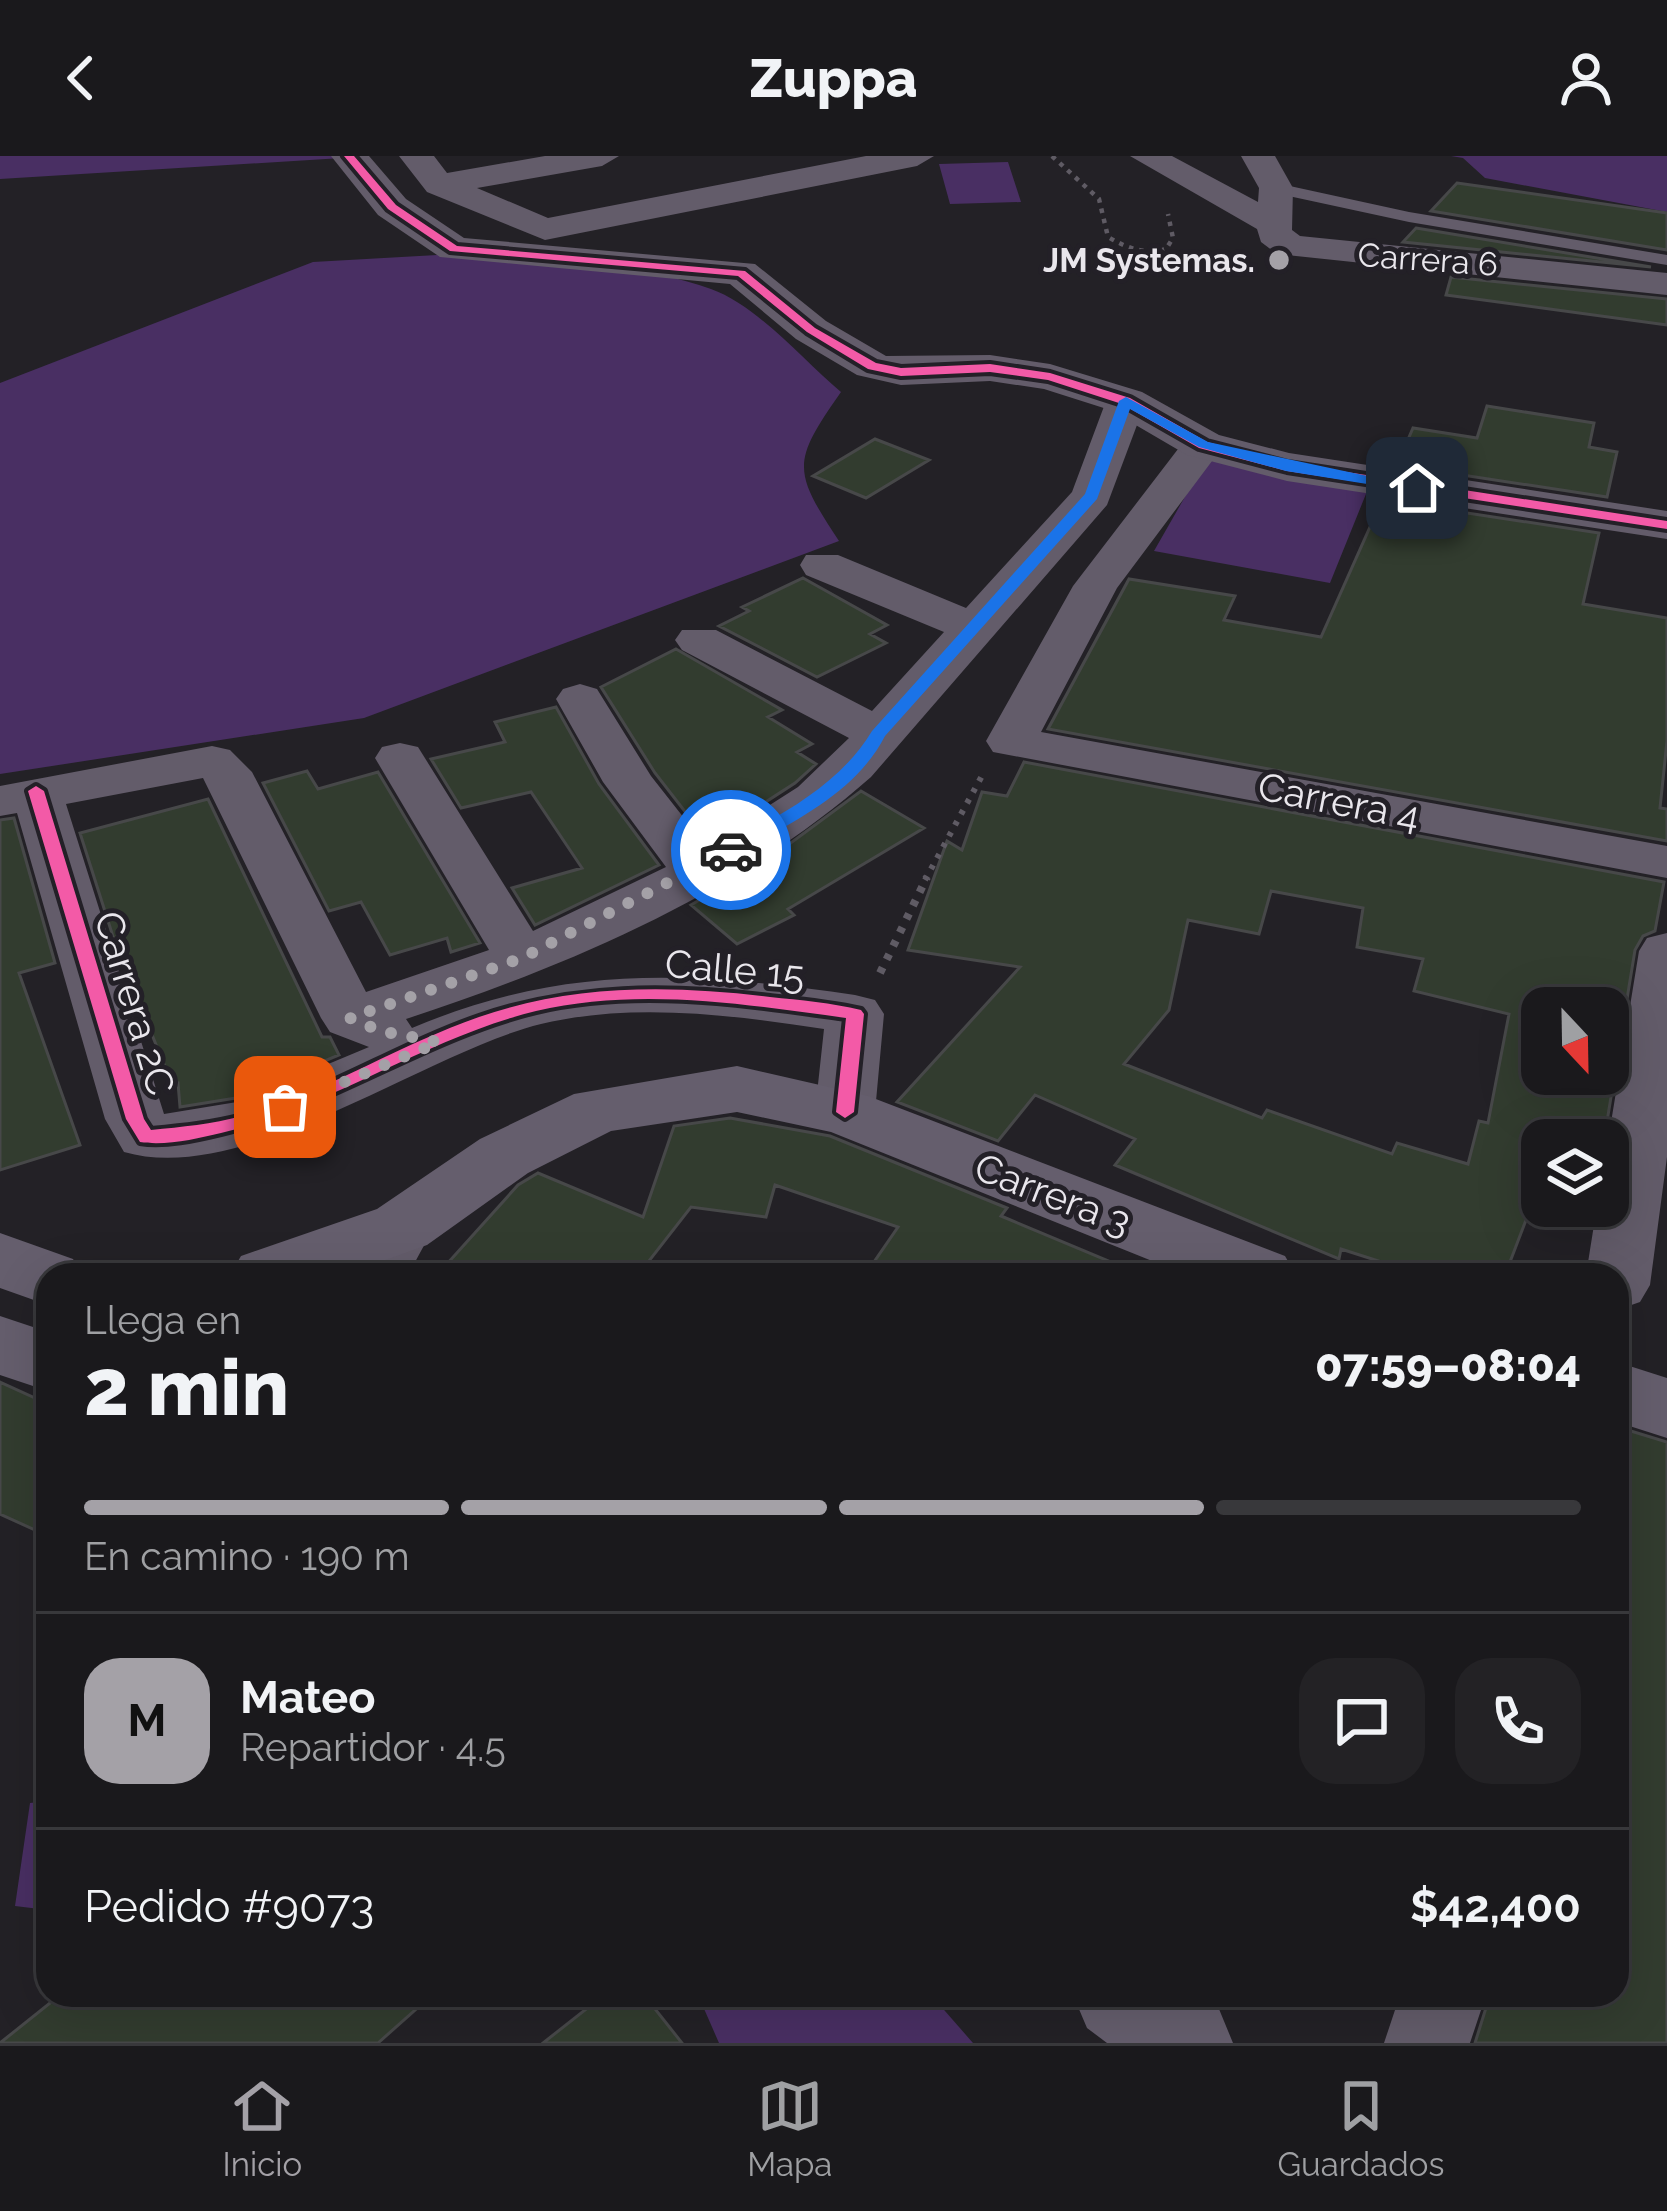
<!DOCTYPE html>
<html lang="es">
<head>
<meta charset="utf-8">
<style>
  :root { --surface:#1a191c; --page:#232225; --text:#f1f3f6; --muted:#9fa0a3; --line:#38383b; --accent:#a4a1a7 }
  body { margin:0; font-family:Raleway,sans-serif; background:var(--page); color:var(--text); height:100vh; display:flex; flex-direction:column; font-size:45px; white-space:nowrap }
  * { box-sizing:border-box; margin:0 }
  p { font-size:39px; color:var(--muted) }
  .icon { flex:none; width:66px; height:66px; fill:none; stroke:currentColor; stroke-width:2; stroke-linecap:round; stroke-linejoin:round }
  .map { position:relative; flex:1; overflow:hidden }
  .details { position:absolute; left:36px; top:1107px; width:1593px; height:744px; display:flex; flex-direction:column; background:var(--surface); border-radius:36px; box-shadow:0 12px 48px #0002,0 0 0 3px var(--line) }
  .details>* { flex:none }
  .needle { width:78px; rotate:158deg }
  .tools { position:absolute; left:1521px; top:831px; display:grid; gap:24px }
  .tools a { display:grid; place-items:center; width:108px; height:108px; border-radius:24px; background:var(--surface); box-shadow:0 12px 48px #0002,0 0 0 3px var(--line); font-size:60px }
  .pin { position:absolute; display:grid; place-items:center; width:102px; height:102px; color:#fff; margin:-51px; border-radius:24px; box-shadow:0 6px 18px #0006 }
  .courier { position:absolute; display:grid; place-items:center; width:120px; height:120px; margin:-60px; border:9px solid #1a73e8; border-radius:50%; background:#fff; color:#222; box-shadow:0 3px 15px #0007 }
  .overview em { font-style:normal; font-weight:800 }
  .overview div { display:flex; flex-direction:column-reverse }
  .overview { display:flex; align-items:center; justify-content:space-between; height:204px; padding:0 48px }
  h1 { font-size:78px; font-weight:800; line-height:90px }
  .bar { display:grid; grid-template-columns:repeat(4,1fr); gap:18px 12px; align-content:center; height:144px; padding:0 48px }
  .bar i { height:15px; border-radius:9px; background:var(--line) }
  .bar .on { background:var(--accent) }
  .bar p { grid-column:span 4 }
  .line { display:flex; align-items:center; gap:30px; padding:0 48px; border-top:3px solid var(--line) }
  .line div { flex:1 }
  .round { display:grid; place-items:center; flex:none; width:126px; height:126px; border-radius:36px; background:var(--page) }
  header { display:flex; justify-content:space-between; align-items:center; height:156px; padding:0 48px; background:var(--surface); font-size:54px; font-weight:800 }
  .tabs { display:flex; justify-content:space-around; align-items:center; height:168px; border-top:3px solid var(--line); background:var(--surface); font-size:33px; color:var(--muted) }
  .tabs a { display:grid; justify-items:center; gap:6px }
  .tabs .on { color:var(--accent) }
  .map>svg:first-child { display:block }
  .green { fill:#492f63 }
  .building { fill:#323c2f; stroke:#474849; stroke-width:3; fill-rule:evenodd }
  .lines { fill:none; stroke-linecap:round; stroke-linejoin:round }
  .path-far2 { stroke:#5f5b64; stroke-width:4.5; stroke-dasharray:4.5 6; stroke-linecap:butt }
  .path-far1 { stroke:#5f5b64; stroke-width:6; stroke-dasharray:4.5 8; stroke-linecap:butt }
  .path { stroke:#5f5b64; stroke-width:8; stroke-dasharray:6 9; stroke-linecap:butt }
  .service { fill:#635c6a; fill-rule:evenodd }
  .minor { fill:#635c6a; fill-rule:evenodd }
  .tertiary { fill:#635c6a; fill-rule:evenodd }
  .secondary { fill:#655e6d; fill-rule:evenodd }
  .cycleway-casing { stroke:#232027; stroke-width:8 }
  .cycleway { fill:#f35aa7; fill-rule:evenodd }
  .route { fill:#1a73e8 }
  .done { stroke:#a4a1a7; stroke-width:12; stroke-dasharray:0 21.6 }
  .poi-dot { fill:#a4a1a7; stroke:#232027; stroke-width:4.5 }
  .labels { text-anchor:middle; stroke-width:10; stroke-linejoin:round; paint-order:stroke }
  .far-street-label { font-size:33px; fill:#e9e6ec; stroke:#232027 }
  .far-poi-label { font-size:33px; font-weight:bold; fill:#e9e6ec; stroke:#232027; text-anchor:end }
  .street-label { font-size:39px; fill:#e9e6ec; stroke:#232027 }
</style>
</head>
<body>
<header><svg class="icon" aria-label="back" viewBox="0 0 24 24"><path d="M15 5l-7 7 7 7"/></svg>Zuppa<svg class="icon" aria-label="person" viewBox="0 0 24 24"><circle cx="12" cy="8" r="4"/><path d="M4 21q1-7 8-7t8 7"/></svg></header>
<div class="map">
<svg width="1667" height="1887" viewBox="0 0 1667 1887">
  <rect width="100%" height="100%" fill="#232126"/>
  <path class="green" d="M0,0H340L342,2L0,23Z
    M1451,0H1667V56L1485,22L1463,2Z
    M1008,6L1021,46L950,48L939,8Z
    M437,99C525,106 627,103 711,133C758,150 803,204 841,236C792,306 792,314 839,385L364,562L0,618V227L313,106Z
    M1206,304L1368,333L1330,427L1154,395Z
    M48,1645V1754L15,1750L30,1647Z
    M698,1839H931L973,1887H719Z"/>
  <path class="building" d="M1457,27L1667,57V94L1431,55Z
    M1416,72L1651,111L1403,86Z
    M1451,121L1667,143V169L1446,139Z
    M1487,250L1594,267L1589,291L1617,296L1607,341L1397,309L1413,272L1477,282Z
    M875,283L929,304L866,342L813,320Z
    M1382,344L1599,377L1583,448L1667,462V585L1660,652L1667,653V685L1048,573L1129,423L1235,440L1224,464L1321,481Z
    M803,422L887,469L870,478L886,487L817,521L719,470L749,455L742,451Z
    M676,493L782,554L768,561L812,588L797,596L816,608L795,627L707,684L655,617L601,531Z
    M556,551L599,628L659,709L535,769L512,732L582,712L531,636L461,652L431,603L505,586L495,566Z
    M1024,606L1664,726L1655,775L1643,780L1635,794L1604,984L1542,977V1022L1505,1119H1422L1341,1093L1339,1103L1115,1009L1135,983L1035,939L998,985L897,946L1020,811L908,794L947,685L962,694L982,636L1007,640ZM1271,735L1363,752L1357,791L1423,803L1414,835L1509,858L1488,967L1479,965L1468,1008L1397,987L1392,998L1267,954L1262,962L1124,908L1169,854L1188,764L1259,778ZM1542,852H1608V918H1542Z
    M307,615L318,633L378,616L480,787L451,796L447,782L390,799L361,746L329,755L263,627Z
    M861,635L924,672L788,753L794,759L737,788L691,749L769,703Z
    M208,643L322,881H330L339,899L236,942L180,951L178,927L172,928L116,790L80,677Z
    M14,662L55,807L19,817L80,989L0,1014V664Z
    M730,962L830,980L1007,1052L1001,1060L1142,1119H865L898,1071L775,1029L766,1061L691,1051L638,1119H437L518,1029L538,1017L643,1061L674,970Z
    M0,1226L48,1248V1380L0,1358Z
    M1621,1272L1667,1286V1887H1475L1490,1839H1617V1286Z
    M60,1839H432L378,1887H0Z
    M604,1839H644L682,1887H543Z"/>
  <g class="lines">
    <path class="path-far2" d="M1052,0L1099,43L1108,81C1127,92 1144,99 1166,93L1173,82L1168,58"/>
    <path class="path-far1" d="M925,724L983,618"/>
    <path class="path" d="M880,817L927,721"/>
    <path class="service" d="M1276,27L1409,56L1667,99V109L1409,66L1270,36V28Z"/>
    <path class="minor" d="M399,0H434L447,17L545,0H619L602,10L477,32L548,62L866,0H934L917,10L545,84L427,36Z
      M1130,0H1172L1258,46L1259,32L1241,0H1275L1293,32L1292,74L1300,80L1667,117V139L1277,98L1261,86L1257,73Z
      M1126,233L1140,236L1146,245L1107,349L871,621C741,736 571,809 406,863L412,872C566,807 694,816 855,839L875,844L884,858L875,956L866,971L845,977L824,971L815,956L824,873C732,859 633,846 541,868C423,897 245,1031 124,996L105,963L17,657L0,660V630L212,590L230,594L252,616L366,836L489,794L375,602L382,591L400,587L418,591L533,775L666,711L603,626L556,543L563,533L580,528L597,533L651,620L706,690L798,631L849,582L682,494L675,484L682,474H716L872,555L944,476L806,419L800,409L806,399H838L966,452L1072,336L1106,245L1112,236ZM203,622L321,862L330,876L369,891L237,946L164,958L66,648Z
      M1203,277L1218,280L1224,289L1117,432L1041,576L1667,690V722L993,596L986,585L1073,430L1188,280Z
      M1667,777V1001L1650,1129L1640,1146L1617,1154V1119H1586L1597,1050H1608V985L1639,795L1647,782Z
      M402,1048L424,1054L434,1071L408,1119H344L380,1054Z
      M1400,1839H1486L1470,1887H1384Z"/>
    <path class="tertiary" d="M331,0H369L406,43L464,82L755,108L826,165L886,200L990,199L1050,208L1142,236L1219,279L1289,297L1667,355V383L1287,325L1187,299L1110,254L1044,233L990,225L901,229L857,219L796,183L730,128L440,101L378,59Z"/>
    <path class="secondary" d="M737,910L868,940L1285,1100L1296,1119H1187L831,976L737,956L611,975L528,1017L427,1089L344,1119H230L241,1100L377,1053L480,983L574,938Z
      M0,1077L73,1103L82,1119H48V1149L0,1132Z
      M0,1160L48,1176V1235L0,1219Z
      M1617,1206L1667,1222V1282L1617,1266Z
      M1073,1839H1199L1219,1853L1233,1887H1107L1087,1872Z"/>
    <defs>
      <path id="cycleway" d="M344,0H354L396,49L457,90L745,115L815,172L876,207L901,212L990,208L1050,217L1130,242L1207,286L1288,307L1667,365V373L1287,315L1199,292L1122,248L1048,224L990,216L901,220L868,213L807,176L738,120L450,95L388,53Z
        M36,630L44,635L144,963L151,974C182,971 212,968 242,960C325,937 398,889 479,861C574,828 671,829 770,841C800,844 832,847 861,854L864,858L854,956L845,962L836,956L846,862C744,848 638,831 536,855C426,882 331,951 221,977C196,983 165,990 140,986L126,963L28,635Z"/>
    </defs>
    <use href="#cycleway" class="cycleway-casing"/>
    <use href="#cycleway" class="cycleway"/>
  </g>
  <path class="route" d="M1126,241L1208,286L1424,332L1417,336L1286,315L1199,291L1130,253L1097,343L885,580C855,638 792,666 737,698H725V690C781,658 838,631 872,575L1085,338L1119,245Z"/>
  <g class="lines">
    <path class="done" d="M285,951L439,886L380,875L350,862L522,802L731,694"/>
  </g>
  <circle class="poi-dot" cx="1279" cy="104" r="12"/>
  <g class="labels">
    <g class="far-street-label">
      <text transform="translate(1428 103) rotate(4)" y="12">Carrera 6</text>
    </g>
    <g class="far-poi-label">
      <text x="1255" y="116">JM Systemas.</text>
    </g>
    <g class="street-label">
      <text transform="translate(1339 645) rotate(11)" y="14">Carrera 4</text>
      <text transform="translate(735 813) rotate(5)" y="14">Calle 15</text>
      <text transform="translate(135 847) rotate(73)" y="14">Carrera 2C</text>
      <text transform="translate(1053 1038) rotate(21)" y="14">Carrera 3</text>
    </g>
  </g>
</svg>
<div class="tools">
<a><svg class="needle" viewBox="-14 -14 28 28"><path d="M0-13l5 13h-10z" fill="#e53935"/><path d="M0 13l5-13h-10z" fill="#9fa0a3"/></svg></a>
<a><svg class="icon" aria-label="layers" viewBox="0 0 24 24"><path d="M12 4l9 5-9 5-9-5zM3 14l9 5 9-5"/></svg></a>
</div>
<div class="pin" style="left:285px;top:951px;background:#ea580c"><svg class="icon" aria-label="bag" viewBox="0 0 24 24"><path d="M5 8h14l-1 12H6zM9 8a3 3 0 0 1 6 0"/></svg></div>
<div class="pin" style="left:1417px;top:332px;background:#1f2937"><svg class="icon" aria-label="home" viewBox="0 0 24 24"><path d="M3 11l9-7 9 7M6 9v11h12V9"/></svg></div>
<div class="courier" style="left:731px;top:694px"><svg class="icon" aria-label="car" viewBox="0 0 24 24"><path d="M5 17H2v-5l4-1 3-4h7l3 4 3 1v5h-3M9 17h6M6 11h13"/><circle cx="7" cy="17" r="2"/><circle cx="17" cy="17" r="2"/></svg></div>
<section class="details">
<div class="overview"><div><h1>2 min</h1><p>Llega en</p></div><em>07:59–08:04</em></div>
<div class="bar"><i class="on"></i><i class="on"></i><i class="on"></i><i></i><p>En camino · 190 m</p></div>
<div class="line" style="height:216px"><b class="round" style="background:var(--accent);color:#111">M</b><div><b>Mateo</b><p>Repartidor · 4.5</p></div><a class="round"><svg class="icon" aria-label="chat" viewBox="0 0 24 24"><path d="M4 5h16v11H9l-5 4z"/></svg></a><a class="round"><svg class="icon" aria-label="phone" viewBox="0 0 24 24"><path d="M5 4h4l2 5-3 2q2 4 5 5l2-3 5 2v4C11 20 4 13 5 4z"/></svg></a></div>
<div class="line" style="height:156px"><div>Pedido #9073</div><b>$42,400</b></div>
</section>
</div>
<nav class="tabs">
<a class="on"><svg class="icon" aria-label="home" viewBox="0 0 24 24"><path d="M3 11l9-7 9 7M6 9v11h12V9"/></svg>Inicio</a>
<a><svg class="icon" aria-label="map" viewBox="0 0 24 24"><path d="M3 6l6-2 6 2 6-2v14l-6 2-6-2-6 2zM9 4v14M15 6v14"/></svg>Mapa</a>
<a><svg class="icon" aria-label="saved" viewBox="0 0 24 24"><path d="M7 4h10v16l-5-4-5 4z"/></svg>Guardados</a>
</nav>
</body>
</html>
